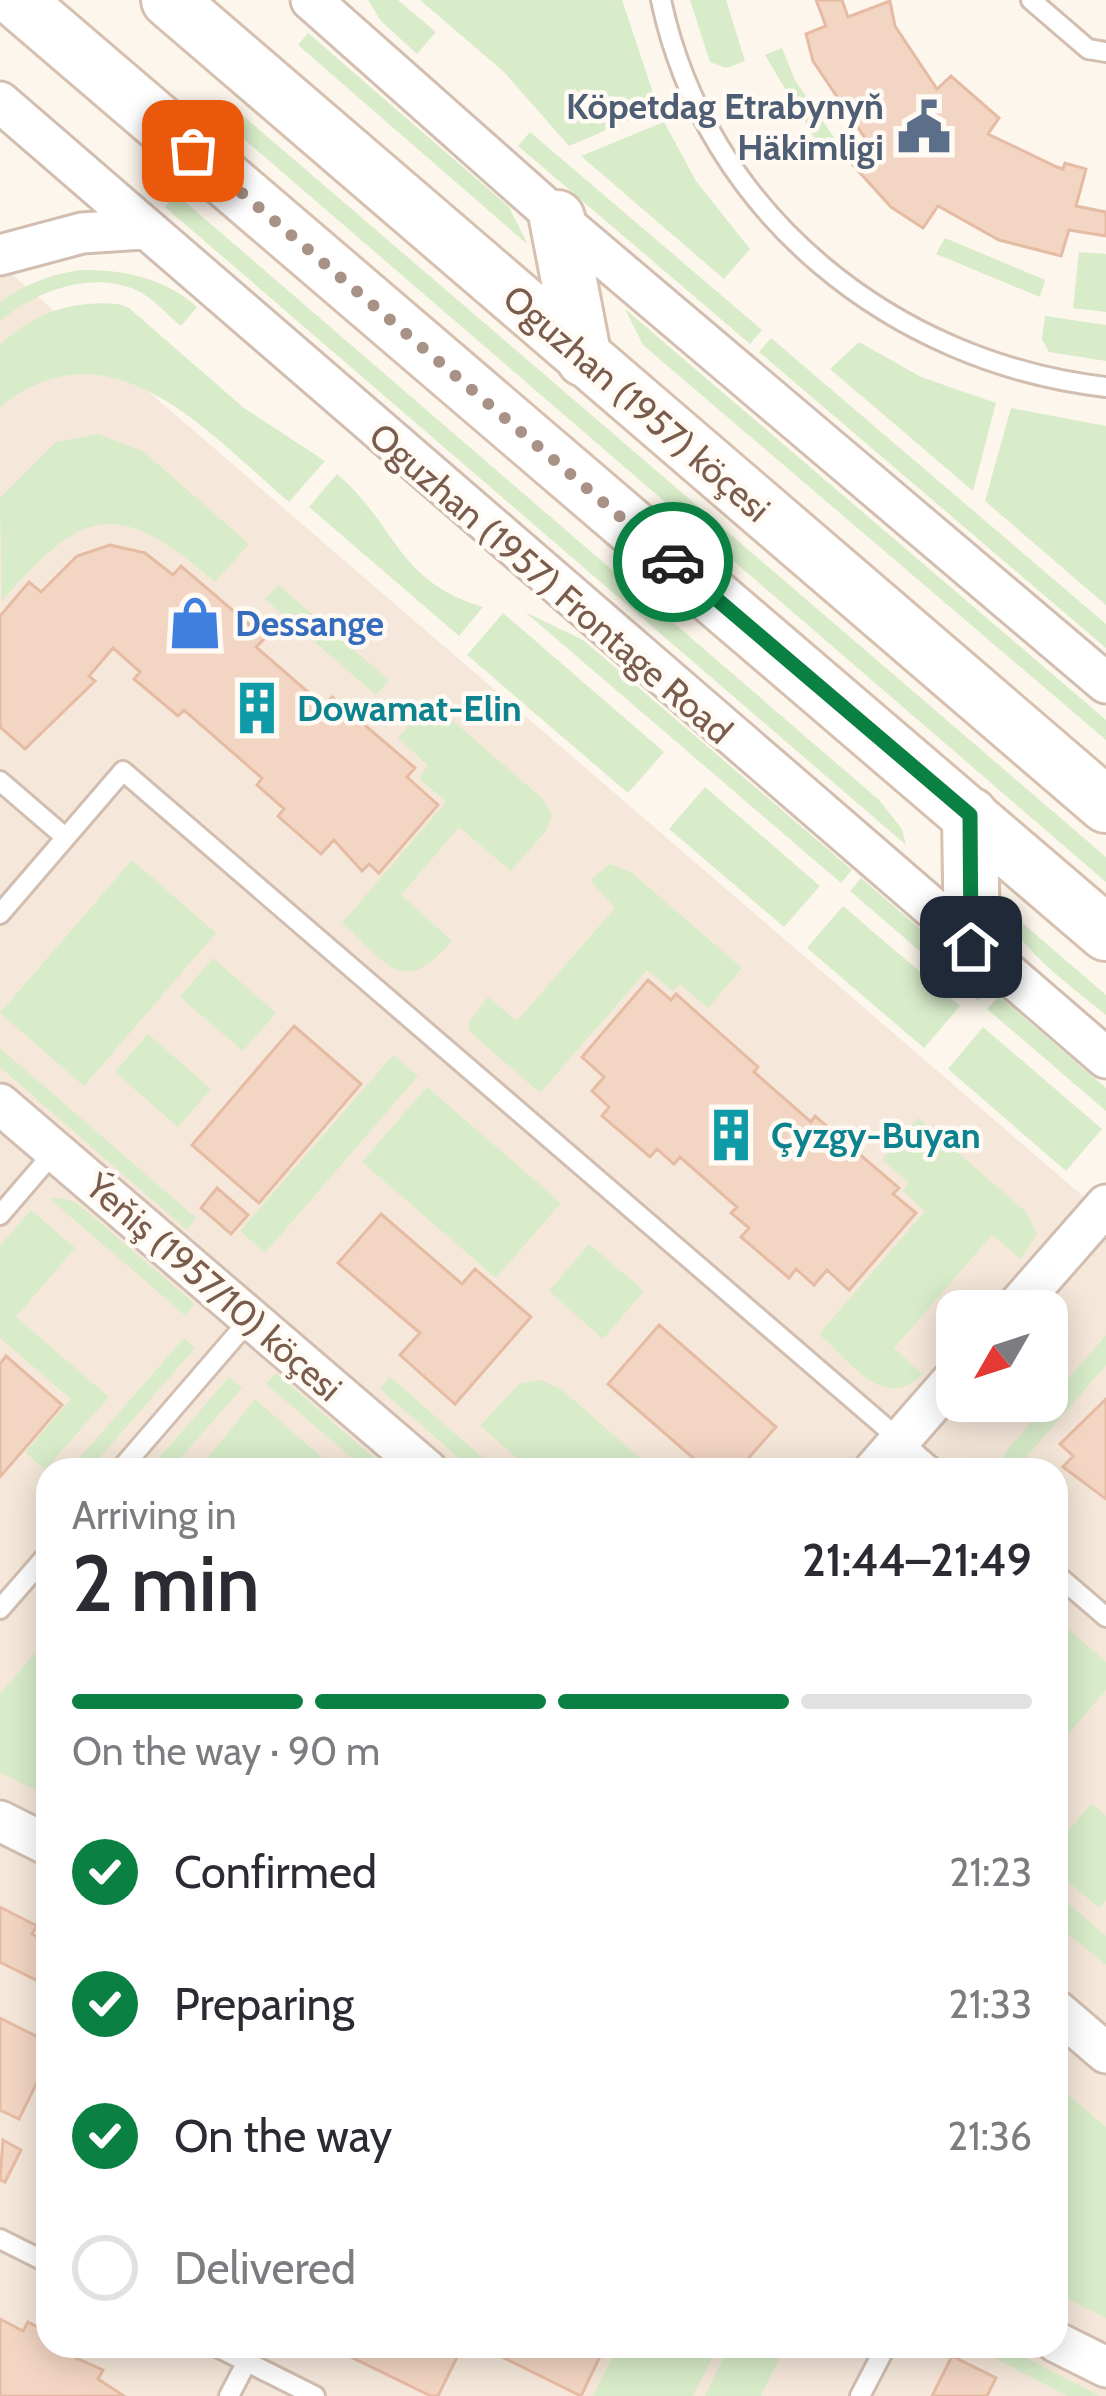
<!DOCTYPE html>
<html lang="en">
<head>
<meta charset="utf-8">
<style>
  :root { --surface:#fff; --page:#f7f7f7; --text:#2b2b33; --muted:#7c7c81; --line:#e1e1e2; --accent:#0b8043 }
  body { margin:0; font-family:Cabin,sans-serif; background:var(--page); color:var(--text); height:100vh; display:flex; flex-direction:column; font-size:45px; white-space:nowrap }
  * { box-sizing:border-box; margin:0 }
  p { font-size:39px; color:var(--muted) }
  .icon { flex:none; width:66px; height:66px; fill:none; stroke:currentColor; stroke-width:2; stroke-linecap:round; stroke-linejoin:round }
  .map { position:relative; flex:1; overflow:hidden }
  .side { position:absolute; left:36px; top:1458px; width:1032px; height:900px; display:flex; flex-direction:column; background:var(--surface); border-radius:36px; box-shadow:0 6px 30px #0003 }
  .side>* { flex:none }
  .needle { width:78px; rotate:231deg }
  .fabs { position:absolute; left:936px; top:1290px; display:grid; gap:24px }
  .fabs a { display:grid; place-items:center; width:132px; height:132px; border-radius:24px; background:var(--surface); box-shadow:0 6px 30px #0003; font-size:60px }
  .pin { position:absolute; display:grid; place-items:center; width:102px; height:102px; color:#fff; margin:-51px; border-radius:24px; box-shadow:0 6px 18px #0006 }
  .courier { position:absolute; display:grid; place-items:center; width:120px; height:120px; margin:-60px; border:9px solid #0b8043; border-radius:50%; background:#fff; color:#222; box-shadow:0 3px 15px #0007 }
  .summary em { font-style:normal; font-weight:600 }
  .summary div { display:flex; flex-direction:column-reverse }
  .summary { display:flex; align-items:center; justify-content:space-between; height:204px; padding:0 36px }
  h1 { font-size:78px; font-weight:600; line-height:90px }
  .bar { display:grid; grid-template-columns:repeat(4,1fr); gap:18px 12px; align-content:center; height:144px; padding:0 36px }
  .bar i { height:15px; border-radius:9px; background:var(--line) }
  .bar .selected { background:var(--accent) }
  .bar p { grid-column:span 4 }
  ol { padding:0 36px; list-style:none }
  li { display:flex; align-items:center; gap:36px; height:132px }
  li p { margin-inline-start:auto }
  li .icon { padding:12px; border-radius:50%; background:var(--accent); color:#fff; stroke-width:4 }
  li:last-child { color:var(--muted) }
  li i { width:66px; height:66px; border:6px solid var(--line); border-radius:50% }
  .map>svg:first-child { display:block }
  .residential { fill:#f5e8da; fill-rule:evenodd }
  .green { fill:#d8ecc9 }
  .building { fill:#f3d5c3; stroke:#e6bba3; stroke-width:3 }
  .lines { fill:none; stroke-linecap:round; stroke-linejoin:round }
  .lane-casing { stroke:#d1beb0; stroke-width:24 }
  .street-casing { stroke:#d1beb0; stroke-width:45 }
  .secondary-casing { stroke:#d6c0b0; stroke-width:60 }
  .lane { stroke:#fff; stroke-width:18 }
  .street { stroke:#fff; stroke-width:39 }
  .secondary { stroke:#fff; stroke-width:54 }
  .done { stroke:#a89285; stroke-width:12; stroke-dasharray:0 21.6 }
  .route { stroke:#0b8043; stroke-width:15 }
  .labels { text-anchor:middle; stroke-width:9; stroke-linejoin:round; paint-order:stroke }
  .service-label { font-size:36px; font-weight:bold; fill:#4e5e75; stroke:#fffaf3; text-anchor:end }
  .street-label { font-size:36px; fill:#7a5c4d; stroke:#fffaf3 }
  .shop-label { font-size:36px; font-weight:bold; fill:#366cbe; stroke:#fffaf3; text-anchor:start }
  .culture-label { font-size:36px; font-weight:bold; fill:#0d838f; stroke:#fffaf3; text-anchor:start }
</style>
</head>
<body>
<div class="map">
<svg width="1106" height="2396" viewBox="0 0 1106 2396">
  <rect width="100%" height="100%" fill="#fdf6ec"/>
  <path class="residential" d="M0,264L1106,1216V2396H0ZM957,1311H1047V1401H957ZM48,1470H1056V2346H48Z"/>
  <path class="green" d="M368,0H398L436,32L417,54L381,21Z
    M420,0H622L658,108L569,146L504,72Z
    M690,0H726L745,61L726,68L710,62Z
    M308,33L509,207L528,245L298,45Z
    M782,48L795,80L837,142L823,152L765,55Z
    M241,114L1106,857V882L230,127Z
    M664,122L696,181L750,249L724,279L581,156Z
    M530,132L762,330L750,344L518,146Z
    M176,194L879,800L902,829L906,845L165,207Z
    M945,238L1045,280L1040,297L936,254Z
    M1079,252L1106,254V312L1073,308Z
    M80,270C123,269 165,278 197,307L181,326C167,315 152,297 136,290C90,270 35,292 0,321V302C25,284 49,275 80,270Z
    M118,304L129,308L244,408L325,461L289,502C209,434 111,317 0,407V345C34,313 71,300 118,304Z
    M625,309L1106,720V740L643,345Z
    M1045,316L1106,325V361L1049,352L1042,339Z
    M771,338L1106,624V648L759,352Z
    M859,342L921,377L996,403L973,491L830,369Z
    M1011,408L1106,426V605L985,501Z
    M98,434L144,452L249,544L215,582C118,498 84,506 2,601L0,498L56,442Z
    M337,474C397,525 396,581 483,607L459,636L309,507Z
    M278,585L389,680L376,695L265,599Z
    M525,612L583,640L852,870L841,883Z
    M503,613L664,752L628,793L467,655Z
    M430,701L544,800L552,816L546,831L511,871L459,827L401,895L452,941C402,999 388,964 342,923L446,802L419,778L428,765L398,738Z
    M705,787L820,886L784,927L669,829Z
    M132,860L216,933L84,1086L0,1013Z
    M610,864L632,873L742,968L708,1008L680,984L673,991L647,970L540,1093L470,1032L469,1022L488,997L517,1021L615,908L590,880Z
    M861,878L989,988L978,1001L850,891Z
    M843,906L960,1006L924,1048L807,948Z
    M1012,914L1106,995V1015C1084,996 1006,941 1012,914Z
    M213,958L276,1013L243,1051L180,997Z
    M999,996L1106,1088V1111L987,1009Z
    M983,1027L1102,1129L1066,1171L948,1069Z
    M148,1034L211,1089L178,1127L115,1072Z
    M0,1048L196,1218L187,1230L0,1067Z
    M393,1055L418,1076L265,1253L240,1231Z
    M427,1087L561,1203L496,1278L362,1162Z
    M918,1118L1026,1212L1037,1234L1021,1259L992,1235L894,1348L922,1374C885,1414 850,1361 819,1334L925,1211L903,1191L909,1183L882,1160Z
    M61,1198L77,1203L195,1304L186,1316L50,1199Z
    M31,1210L75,1248L16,1317L109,1397L45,1470L25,1452L71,1399L0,1338V1246Z
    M589,1244L644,1291L603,1339L549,1291Z
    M1106,1335V1365L1015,1470H996L1009,1448Z
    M184,1338L195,1348L89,1470H69Z
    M276,1373L388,1470H366L266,1384Z
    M229,1377L242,1388L170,1470H149Z
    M390,1377L497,1470H473L380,1389Z
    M540,1380L561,1389L654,1470H531L480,1426L519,1384Z
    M255,1399L336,1470H198Z
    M1056,1618L1106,1662V1690L1056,1748Z
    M48,1638V1796L0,1773V1694Z
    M1092,1803L1106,1816V1900L1099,1908L1056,1871V1845Z
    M1056,1893L1106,1936V1965L1056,1924Z
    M1056,2085L1106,2127V2318L1056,2293Z
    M618,2346H718L693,2396H593Z
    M729,2346H752L779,2359L761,2396H705Z
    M971,2346H1003L1100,2396H1068Z"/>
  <path class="building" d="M816,0H842L848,17L890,1L895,26L937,89L951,76L999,118L988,134L1057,167L1063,169L1065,163L1086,169L1076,206L1106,212V236L1069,230L1061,256L999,240L938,206L923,228L891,207L852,164L871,147L813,61L806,34L826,26Z
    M110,545L145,553L173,575L181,566L265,638L256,647L324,706L332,697L415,768L407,777L438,805L379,873L369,864L362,871L334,840L321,854L278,816L284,809L257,785L262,778L184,710L178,716L134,679L140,672L113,648L89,676L95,681L25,749L0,727V616L29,582L41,592L77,556Z
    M648,980L671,1000L676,994L758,1067L754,1072L811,1122L815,1116L899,1188L893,1194L916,1213L849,1290L827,1270L814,1285L796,1269L789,1278L741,1237L749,1228L731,1213L737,1207L680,1157L674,1164L657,1149L650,1157L602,1116L609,1107L592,1091L604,1077L582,1057Z
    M294,1026L361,1084L259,1203L192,1145Z
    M217,1188L248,1215L231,1234L201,1208Z
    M381,1214L462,1284L475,1269L531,1317L455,1404L400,1355L420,1333L338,1263Z
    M659,1325L776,1427L738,1470H707L608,1384Z
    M6,1356L62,1405L0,1477V1364Z
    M1106,1399V1499L1063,1467L1073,1456L1060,1444Z
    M0,1907L37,1926L32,1934L48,1942V1986L0,1962Z
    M0,2018L48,2042V2060L19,2119L0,2110Z
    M3,2140L21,2150L5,2182L0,2180Z
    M0,2319L23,2331L28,2322L43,2330L48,2321V2346L81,2349L76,2358L103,2370L98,2379L124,2396H0Z
    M359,2346H451L460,2351L438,2396H431L353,2358Z
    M502,2346H605L581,2396L498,2355Z
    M952,2356L996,2378L987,2396H932Z"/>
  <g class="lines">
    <defs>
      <path id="lane" d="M661,0C706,214 894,363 1106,387
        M1031,0L1088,49L1106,52
        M0,781L65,837
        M0,914L123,771L935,1470
        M0,1215L55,1151
        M120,1470L251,1318
        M1056,1574L1106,1617
        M0,1609L48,1554
        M0,2239L48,2263
        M215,2346L315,2396
        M229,2396L255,2346
        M860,2396L886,2346"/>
      <path id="street" d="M311,0L557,218L1106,683
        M0,102L1106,1058
        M0,255L82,233L143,229
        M0,1104L427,1470
        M1013,1311L1106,1205
        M874,1470L957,1375
        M0,1821L48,1845
        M1056,2010L1106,2053
        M1056,2342L1106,2367"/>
      <path id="secondary" d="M16,0L1106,933
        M169,0L1106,805
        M557,218L584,359
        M970,815L972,947"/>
    </defs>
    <use href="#lane" class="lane-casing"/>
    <use href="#street" class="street-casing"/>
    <use href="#secondary" class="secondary-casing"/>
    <use href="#lane" class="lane"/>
    <use href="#street" class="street"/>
    <use href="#secondary" class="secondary"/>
  </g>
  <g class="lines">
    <path class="done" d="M193,151L673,562"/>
    <path class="route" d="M673,562L970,815L971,947"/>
  </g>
  <defs>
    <symbol id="civic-bare" viewBox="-9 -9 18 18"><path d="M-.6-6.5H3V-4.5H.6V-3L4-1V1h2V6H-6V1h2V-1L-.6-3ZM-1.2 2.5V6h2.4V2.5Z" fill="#5c6f8a" stroke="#fffaf3" stroke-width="2.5" paint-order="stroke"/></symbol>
    <symbol id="shop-bare" viewBox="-9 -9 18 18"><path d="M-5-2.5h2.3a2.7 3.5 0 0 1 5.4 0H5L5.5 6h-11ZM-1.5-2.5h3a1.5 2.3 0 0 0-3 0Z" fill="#3f7fe0" stroke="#fffaf3" stroke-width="2.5" paint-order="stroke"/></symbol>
    <symbol id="building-bare" viewBox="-9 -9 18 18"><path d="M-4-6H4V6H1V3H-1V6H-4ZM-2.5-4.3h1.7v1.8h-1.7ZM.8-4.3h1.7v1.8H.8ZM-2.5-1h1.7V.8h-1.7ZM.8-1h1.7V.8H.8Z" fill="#0f9aa8" stroke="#fffaf3" stroke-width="2.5" paint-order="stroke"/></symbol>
  </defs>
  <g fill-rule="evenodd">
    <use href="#civic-bare" x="886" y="89" width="76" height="76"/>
    <use href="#shop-bare" x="157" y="585" width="76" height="76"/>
    <use href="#building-bare" x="219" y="670" width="76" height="76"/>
    <use href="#building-bare" x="693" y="1097" width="76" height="76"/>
  </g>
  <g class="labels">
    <g class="service-label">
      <text x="884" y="119">Köpetdag Etrabynyň<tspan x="884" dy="41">Häkimligi</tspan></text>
    </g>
    <g class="street-label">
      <text transform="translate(637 403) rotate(41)" y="13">Oguzhan (1957) köçesi</text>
      <text transform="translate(551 583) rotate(41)" y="13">Oguzhan (1957) Frontage Road</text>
      <text transform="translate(214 1287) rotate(41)" y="13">Ýeňiş (1957/10) köçesi</text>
    </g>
    <g class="shop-label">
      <text x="235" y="636">Dessange</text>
    </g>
    <g class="culture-label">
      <text x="297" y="721">Dowamat-Elin</text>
      <text x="771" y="1148">Çyzgy-Buyan</text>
    </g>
  </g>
</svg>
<div class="fabs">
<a><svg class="needle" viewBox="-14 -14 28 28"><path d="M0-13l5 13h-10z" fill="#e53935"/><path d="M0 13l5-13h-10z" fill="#7c7c81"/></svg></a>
</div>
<div class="pin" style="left:193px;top:151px;background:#ea580c"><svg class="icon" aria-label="bag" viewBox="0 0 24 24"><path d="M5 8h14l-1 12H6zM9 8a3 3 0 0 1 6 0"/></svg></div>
<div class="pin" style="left:971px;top:947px;background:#1f2937"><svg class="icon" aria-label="home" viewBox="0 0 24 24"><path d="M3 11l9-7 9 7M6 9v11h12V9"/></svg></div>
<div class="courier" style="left:673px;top:562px"><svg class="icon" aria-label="car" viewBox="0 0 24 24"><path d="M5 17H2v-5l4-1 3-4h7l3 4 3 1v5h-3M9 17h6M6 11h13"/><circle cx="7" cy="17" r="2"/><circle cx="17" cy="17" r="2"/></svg></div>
<section class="side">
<div class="summary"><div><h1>2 min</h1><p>Arriving in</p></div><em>21:44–21:49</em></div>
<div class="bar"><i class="selected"></i><i class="selected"></i><i class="selected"></i><i></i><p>On the way · 90 m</p></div>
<ol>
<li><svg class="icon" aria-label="check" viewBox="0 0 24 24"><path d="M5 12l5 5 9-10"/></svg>Confirmed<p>21:23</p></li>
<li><svg class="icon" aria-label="check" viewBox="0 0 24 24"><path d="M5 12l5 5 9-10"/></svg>Preparing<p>21:33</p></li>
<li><svg class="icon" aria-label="check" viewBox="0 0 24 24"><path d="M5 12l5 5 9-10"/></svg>On the way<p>21:36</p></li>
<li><i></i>Delivered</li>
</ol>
</section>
</div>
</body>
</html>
